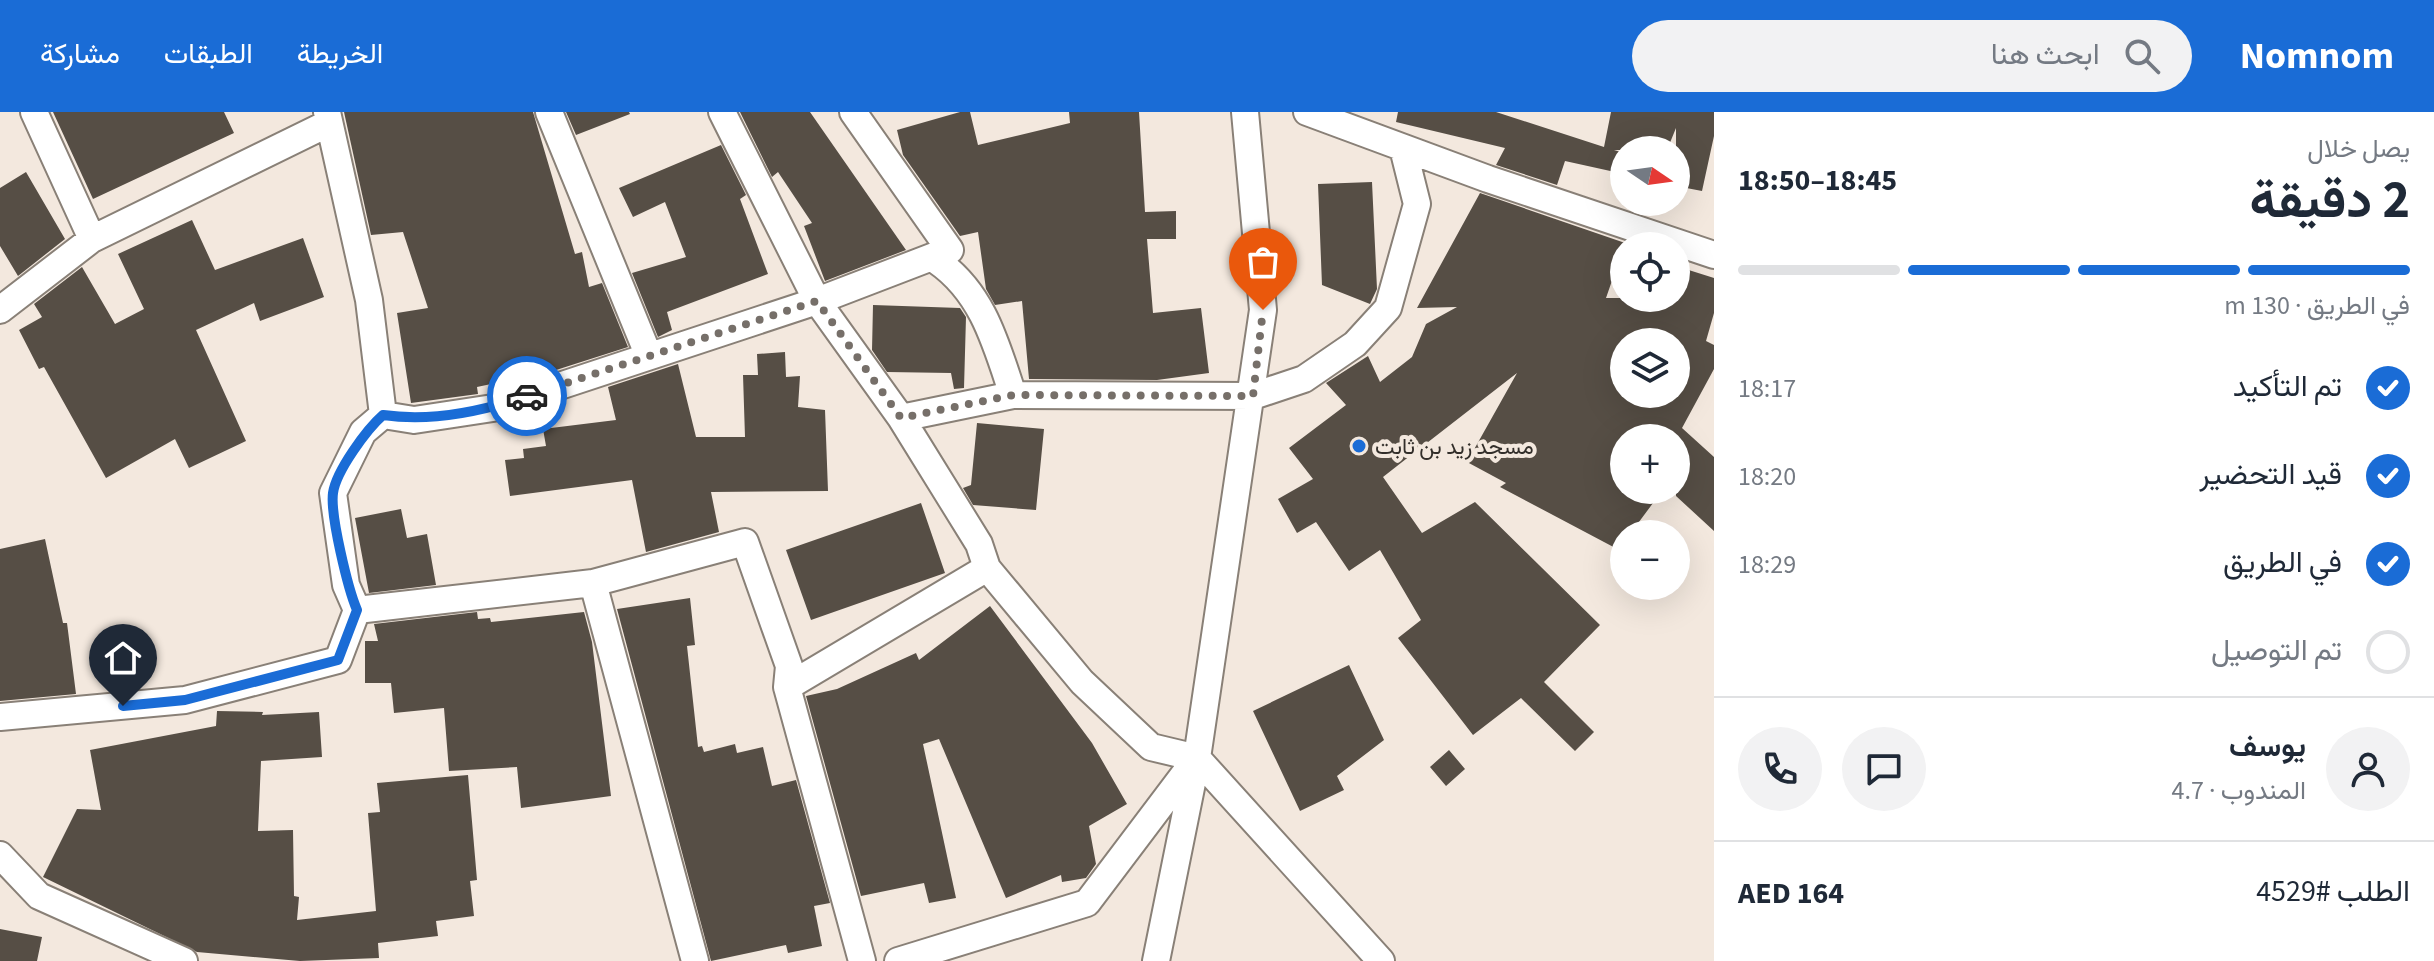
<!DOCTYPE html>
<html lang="ar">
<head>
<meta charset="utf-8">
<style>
  :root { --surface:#fff; --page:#f2f2f3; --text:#1f2937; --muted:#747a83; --line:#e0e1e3; --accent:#1a6cd6 }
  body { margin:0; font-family:"Source Sans 3",Vazirmatn,sans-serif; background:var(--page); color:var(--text); direction:rtl; height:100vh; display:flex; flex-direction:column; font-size:30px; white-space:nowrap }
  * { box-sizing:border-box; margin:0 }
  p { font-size:26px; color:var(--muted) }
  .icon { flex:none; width:44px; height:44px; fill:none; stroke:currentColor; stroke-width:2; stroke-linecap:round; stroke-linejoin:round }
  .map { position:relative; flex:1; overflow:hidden; direction:ltr }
  .sheet { display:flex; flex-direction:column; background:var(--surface); width:720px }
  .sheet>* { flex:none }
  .needle { width:52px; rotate:103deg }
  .fabs { position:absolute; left:1610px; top:24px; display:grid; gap:16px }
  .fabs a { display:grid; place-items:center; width:80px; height:80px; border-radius:50%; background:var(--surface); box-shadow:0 8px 32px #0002; font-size:40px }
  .pin { position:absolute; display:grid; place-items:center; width:68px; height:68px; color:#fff; margin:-82px -34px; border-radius:50% 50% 50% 0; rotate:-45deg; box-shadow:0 0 8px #0007 }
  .pin .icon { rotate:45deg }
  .courier { position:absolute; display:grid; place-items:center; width:80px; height:80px; margin:-40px; border:6px solid #1a6cd6; border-radius:50%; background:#fff; color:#222; box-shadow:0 2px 10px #0007 }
  .headline em { font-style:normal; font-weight:700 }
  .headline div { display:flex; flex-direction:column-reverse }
  .headline { display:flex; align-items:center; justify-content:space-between; height:136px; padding:0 24px }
  h1 { font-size:52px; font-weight:700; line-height:60px }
  .bar { display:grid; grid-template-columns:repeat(4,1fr); gap:12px 8px; align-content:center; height:96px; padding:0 24px }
  .bar i { height:10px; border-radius:6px; background:var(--line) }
  .bar .active { background:var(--accent) }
  .bar p { grid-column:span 4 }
  .line { display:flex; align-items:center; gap:20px; padding:0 24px; border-top:2px solid var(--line) }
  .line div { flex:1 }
  .round { display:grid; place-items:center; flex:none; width:84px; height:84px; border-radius:42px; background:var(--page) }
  ol { padding:0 24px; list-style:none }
  li { display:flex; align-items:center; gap:24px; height:88px }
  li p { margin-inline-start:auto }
  li .icon { padding:8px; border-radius:50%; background:var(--accent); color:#fff; stroke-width:4 }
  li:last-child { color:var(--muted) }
  li i { width:44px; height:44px; border:4px solid var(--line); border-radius:50% }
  header { display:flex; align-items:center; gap:48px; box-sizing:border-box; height:112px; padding:0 40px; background:var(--accent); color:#fff }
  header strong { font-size:38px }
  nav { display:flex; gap:44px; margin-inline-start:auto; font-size:28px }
  .search { width:560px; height:72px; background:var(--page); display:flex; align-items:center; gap:20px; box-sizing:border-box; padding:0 28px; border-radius:44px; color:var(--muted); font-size:30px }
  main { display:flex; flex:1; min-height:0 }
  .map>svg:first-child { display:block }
  .building { fill:#564e45; fill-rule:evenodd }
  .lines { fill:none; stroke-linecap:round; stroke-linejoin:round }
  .street-casing { stroke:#898077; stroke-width:30 }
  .street { stroke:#fff; stroke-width:26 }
  .done { stroke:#766f69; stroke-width:8; stroke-dasharray:0 14.4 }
  .route { stroke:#1a6cd6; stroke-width:10 }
  .poi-dot { fill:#1a6cd6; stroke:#f3e8de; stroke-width:3 }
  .labels { text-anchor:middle; stroke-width:8; stroke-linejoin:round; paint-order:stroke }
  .poi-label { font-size:22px; fill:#322e2a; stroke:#f3e8de; text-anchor:start }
</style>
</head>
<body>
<header>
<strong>Nomnom</strong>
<div class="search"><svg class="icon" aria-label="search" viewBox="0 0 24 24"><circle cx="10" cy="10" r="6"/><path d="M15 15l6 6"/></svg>ابحث هنا</div>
<nav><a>الخريطة</a><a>الطبقات</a><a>مشاركة</a></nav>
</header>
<main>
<section class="sheet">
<div class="headline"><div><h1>2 دقيقة</h1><p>يصل خلال</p></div><em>18:45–18:50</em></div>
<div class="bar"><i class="active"></i><i class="active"></i><i class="active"></i><i></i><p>في الطريق · 130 m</p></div>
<ol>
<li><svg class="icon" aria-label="check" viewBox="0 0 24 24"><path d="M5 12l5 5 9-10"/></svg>تم التأكيد<p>18:17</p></li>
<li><svg class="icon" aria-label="check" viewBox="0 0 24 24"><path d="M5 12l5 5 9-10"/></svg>قيد التحضير<p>18:20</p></li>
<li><svg class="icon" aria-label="check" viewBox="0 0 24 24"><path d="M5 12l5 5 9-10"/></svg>في الطريق<p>18:29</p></li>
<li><i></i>تم التوصيل</li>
</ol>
<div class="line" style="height:144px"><a class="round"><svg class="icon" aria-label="person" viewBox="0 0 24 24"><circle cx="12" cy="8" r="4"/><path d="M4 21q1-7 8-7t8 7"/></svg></a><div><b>يوسف</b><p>المندوب · 4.7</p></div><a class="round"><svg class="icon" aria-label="chat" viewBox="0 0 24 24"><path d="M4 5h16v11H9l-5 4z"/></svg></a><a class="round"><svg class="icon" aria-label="phone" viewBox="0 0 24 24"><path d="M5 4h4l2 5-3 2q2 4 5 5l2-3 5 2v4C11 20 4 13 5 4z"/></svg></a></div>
<div class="line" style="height:104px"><div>الطلب #4529</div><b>AED 164</b></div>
</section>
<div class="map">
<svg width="1714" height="849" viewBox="0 0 1714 849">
  <rect width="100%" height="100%" fill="#f3e8de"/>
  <path class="building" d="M53,0H224L234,21L93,87Z
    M344,0H533L575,142L582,140L589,175L602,171L628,235L553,259L477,275L478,282L411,291L397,201L428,196L403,120L371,123Z
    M566,0H629L630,2L576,23Z
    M740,0H810L906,138L825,169L804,114L812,111L778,60L772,65Z
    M960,0H970L978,33L1070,11L1069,0H1139L1145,100L1176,99V127H1147L1153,201L1201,196L1209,261L1157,268L1029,267L1022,189L995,193L986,177L978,120L960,124L903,43L897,18Z
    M1398,0H1496L1604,35L1611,0H1714V24L1702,79L1676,74V16L1667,38H1614L1624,41V62L1565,49L1557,73L1496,53L1505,36L1396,10Z
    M721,33L746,83L740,87L768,162L667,200L672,218L658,225L632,161L686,145L665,90L633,105L619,76Z
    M26,60L65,127L18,164L0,134V76Z
    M1372,70L1377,177L1370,192L1322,173L1318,72Z
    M1480,81L1628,132L1624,134L1606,186H1676V154L1714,166V201L1706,229L1714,233V257L1682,316L1714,345V419L1676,384V326H1624V378H1639L1656,387L1630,422H1624L1621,439L1500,375L1506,371L1467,350L1517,261L1423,334L1411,327L1420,336L1383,365L1422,421L1475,390L1600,513L1544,570L1594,620L1575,639L1521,586L1473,623L1398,526L1421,508L1380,438L1349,459L1316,410L1297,421L1278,387L1313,367L1289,336L1346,293L1326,271L1368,244L1380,270L1412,245L1426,212L1457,195L1417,196ZM1624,230H1676V282H1624Z
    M192,108L215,158L303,126L324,185L260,209L254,191L196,218L246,329L189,356L175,327L106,366L44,255L39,257L19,218L42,205L34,192L82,155L115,212L144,197L118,142Z
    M873,193L960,196L966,205L964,276L954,277L951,261L887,260L872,238Z
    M785,240L786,265L800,264L798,295L825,298L828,379L711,380L719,420L646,440L632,368L510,384L505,348L524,346L523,337L546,334L543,317L616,308L608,275L678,252L696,325H745L743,263H758L757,242Z
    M977,311L1044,317L1036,398L973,393L963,376L971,373Z
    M921,391L945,461L811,508L786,438Z
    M401,397L407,426L427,422L436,473L369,481L355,406Z
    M45,427L63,511H67L76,582L0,589V437Z
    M690,486L695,533L687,534L698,635L702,634L704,640L735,632L737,641L763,635L772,674L796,668L830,791L814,794L822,834L788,841L786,833L711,849L617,497Z
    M990,494L1092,631L1127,692L1089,714L1096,752L1086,766L1062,770L1061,763L1006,786L939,627L923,632L956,786L929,791L924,771L861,784L806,584L837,577L916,541L919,548Z
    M477,500L478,507L490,506L491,510L584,500L592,530L611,684L521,696L517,655L449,659L444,596L394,601L391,571H365V529H378L374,512Z
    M1349,553L1384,628L1337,664L1344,678L1300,699L1253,599Z
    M217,599L263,600L262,603L319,600L322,645L261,649L258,719L293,718L294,784L299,785L297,808L376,799L368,701L380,700L377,671L468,663L477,768L470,769L474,804L436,809L438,824L378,831L379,846L300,849L197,840L43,765L77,697L101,698L90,638L216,614Z
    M1449,638L1465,657L1446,674L1430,655Z
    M0,817L42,825L37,849H0Z"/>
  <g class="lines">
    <defs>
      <path id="street" d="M34,0L92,127
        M327,0L369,188L383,303
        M549,0L648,242
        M722,0L817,189L901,306L979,432L987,456L1082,570L1151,635L1197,646L1381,849
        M853,0L950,138L937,149C983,181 996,232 1013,283
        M1307,0L1488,67L1714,143
        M0,198L92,127L329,11
        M901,306L1013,283L1253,284L1304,267L1355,232L1388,196L1417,92L1403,36
        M593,471L695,849
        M357,498L593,471L745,430L789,554L787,575L862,849
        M787,575L987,456
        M0,605L185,588L338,548L357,498L346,473L333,381L363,320L383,303L414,308L493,296L817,189L950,138
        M0,743L39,784L184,849
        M898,849L1087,791L1192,652
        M1156,849L1197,646L1263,198L1245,0"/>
    </defs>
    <use href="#street" class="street-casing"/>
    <use href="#street" class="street"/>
  </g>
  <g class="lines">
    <path class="done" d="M527,284L817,189L901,306L1013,283L1253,284L1263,198"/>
    <path class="route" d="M123,594L185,588L338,548L357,498C348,477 330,403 333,381C336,359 367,317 383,303C432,310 481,300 527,284"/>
  </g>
  <circle class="poi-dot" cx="1359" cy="334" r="8"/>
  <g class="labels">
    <g class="poi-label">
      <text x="1375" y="342">مسجد زيد بن ثابت</text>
    </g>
  </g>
</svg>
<div class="fabs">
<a><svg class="needle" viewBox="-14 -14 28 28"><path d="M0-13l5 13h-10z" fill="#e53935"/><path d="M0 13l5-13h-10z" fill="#747a83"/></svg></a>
<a><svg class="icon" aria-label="locate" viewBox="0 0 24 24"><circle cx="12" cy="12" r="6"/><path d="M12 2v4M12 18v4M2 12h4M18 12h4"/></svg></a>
<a><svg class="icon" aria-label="layers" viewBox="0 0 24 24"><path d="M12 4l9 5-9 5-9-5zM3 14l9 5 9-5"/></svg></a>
<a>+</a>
<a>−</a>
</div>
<div class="pin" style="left:1263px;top:198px;background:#ea580c"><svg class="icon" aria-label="bag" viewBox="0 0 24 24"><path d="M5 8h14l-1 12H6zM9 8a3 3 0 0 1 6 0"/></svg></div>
<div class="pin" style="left:123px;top:594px;background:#1f2937"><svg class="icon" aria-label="home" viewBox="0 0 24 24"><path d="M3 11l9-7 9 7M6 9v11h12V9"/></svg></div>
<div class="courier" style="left:527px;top:284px"><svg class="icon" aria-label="car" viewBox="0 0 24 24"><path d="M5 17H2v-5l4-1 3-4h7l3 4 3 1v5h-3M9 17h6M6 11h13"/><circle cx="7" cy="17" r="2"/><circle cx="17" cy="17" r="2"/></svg></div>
</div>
</main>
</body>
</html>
